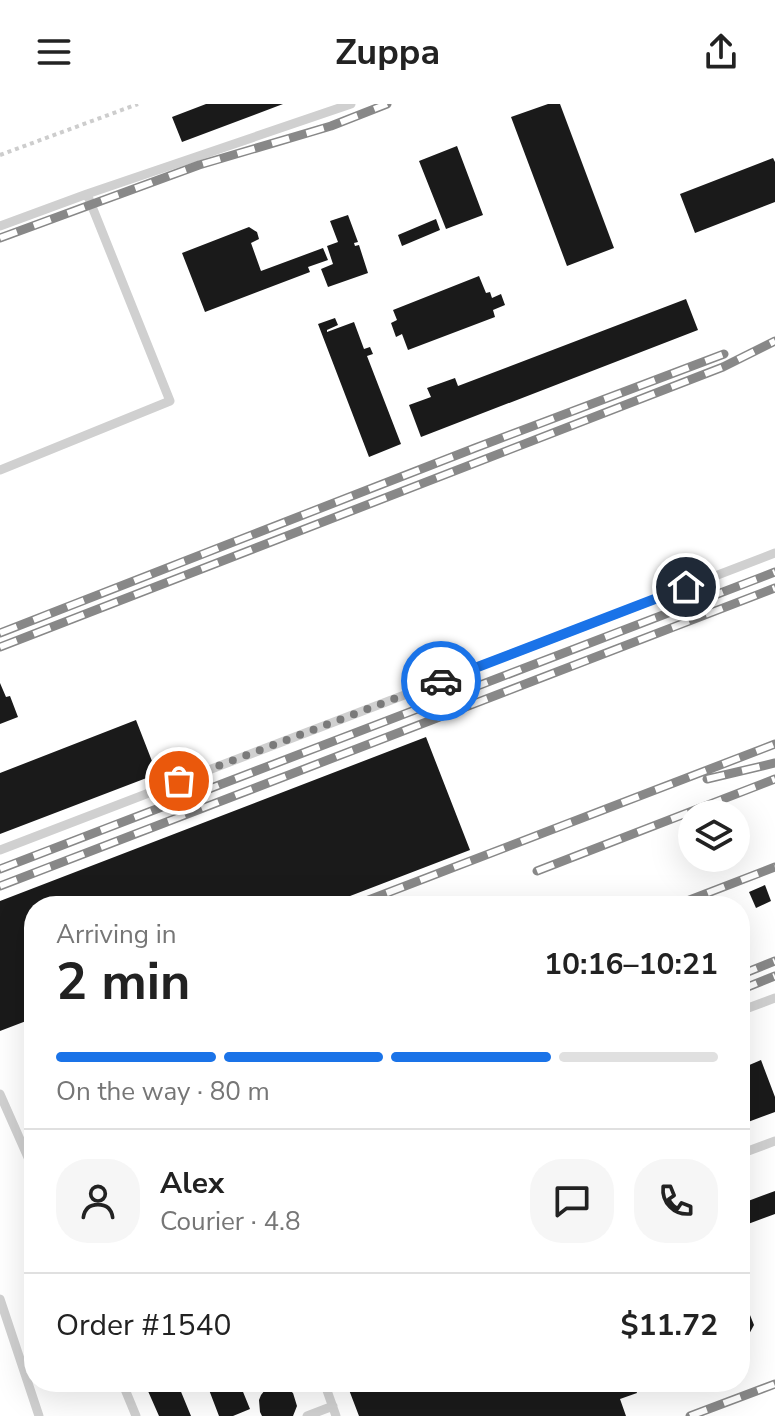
<!DOCTYPE html>
<html lang="en">
<head>
<meta charset="utf-8">
<style>
  :root { --surface:#fff; --page:#f6f6f6; --text:#222; --muted:#767676; --line:#e0e0e0; --accent:#1a73e8 }
  body { margin:0; font-family:"Nunito Sans",sans-serif; background:var(--page); color:var(--text); height:100vh; display:flex; flex-direction:column; font-size:30px; white-space:nowrap }
  * { box-sizing:border-box; margin:0 }
  p { font-size:26px; color:var(--muted) }
  .icon { flex:none; width:44px; height:44px; fill:none; stroke:currentColor; stroke-width:2; stroke-linecap:round; stroke-linejoin:round }
  .map { position:relative; flex:1; overflow:hidden }
  .sheet { position:absolute; left:24px; top:792px; width:726px; height:496px; display:flex; flex-direction:column; background:var(--surface); border-radius:32px; box-shadow:0 8px 32px #0002 }
  .sheet>* { flex:none }
  .buttons { position:absolute; left:678px; top:696px; display:grid; gap:16px }
  .buttons a { display:grid; place-items:center; width:72px; height:72px; border-radius:50%; background:var(--surface); box-shadow:0 8px 32px #0002; font-size:40px }
  .pin { position:absolute; display:grid; place-items:center; width:68px; height:68px; color:#fff; margin:-34px; border:4px solid #fff; border-radius:50%; box-shadow:0 2px 8px #0007 }
  .courier { position:absolute; display:grid; place-items:center; width:80px; height:80px; margin:-40px; border:6px solid #1a73e8; border-radius:50%; background:#fff; color:#222; box-shadow:0 2px 10px #0007 }
  .headline em { font-style:normal; font-weight:700 }
  .headline div { display:flex; flex-direction:column-reverse }
  .headline { display:flex; align-items:center; justify-content:space-between; height:136px; padding:0 32px }
  h1 { font-size:52px; font-weight:700; line-height:60px }
  .bar { display:grid; grid-template-columns:repeat(4,1fr); gap:12px 8px; align-content:center; height:96px; padding:0 32px }
  .bar i { height:10px; border-radius:6px; background:var(--line) }
  .bar .on { background:var(--accent) }
  .bar p { grid-column:span 4 }
  .line { display:flex; align-items:center; gap:20px; padding:0 32px; border-top:2px solid var(--line) }
  .line div { flex:1 }
  .round { display:grid; place-items:center; flex:none; width:84px; height:84px; border-radius:32px; background:var(--page) }
  header { display:flex; justify-content:space-between; align-items:center; height:104px; padding:0 32px; background:var(--surface); font-size:36px; font-weight:700 }
  .map>svg:first-child { display:block }
  .building { fill:#1a1a1a }
  .lines { fill:none; stroke-linecap:round; stroke-linejoin:round }
  .path { stroke:#cdcdcd; stroke-width:4; stroke-dasharray:4 4; stroke-linecap:butt }
  .service { stroke:#d0d0d0; stroke-width:9 }
  .rail-casing { stroke:#888; stroke-width:9 }
  .rail { stroke:#fff; stroke-width:6; stroke-dasharray:18; stroke-linecap:butt }
  .done { stroke:#7a7a7a; stroke-width:8; stroke-dasharray:0 14.4 }
  .route { stroke:#1a73e8; stroke-width:10 }
</style>
</head>
<body>
<header><svg class="icon" aria-label="menu" viewBox="0 0 24 24"><path d="M4 6h16M4 12h16M4 18h16"/></svg>Zuppa<svg class="icon" aria-label="share" viewBox="0 0 24 24"><path d="M12 15V3M7 8l5-5 5 5M5 13v7h14v-7"/></svg></header>
<div class="map">
<svg width="775" height="1312" viewBox="0 0 775 1312">
  <rect width="100%" height="100%" fill="#fff"/>
  <path class="building" d="M206,0H283L182,38L172,13Z
    M548,0H560L614,144L567,162L511,13Z
    M457,42L483,111L446,125L419,57Z
    M773,54L775,58V98L695,129L680,90Z
    M348,111L358,138L354,139L355,142L359,141L368,169L328,183L321,165L333,160L327,142L338,138L330,117Z
    M436,115L440,126L402,142L398,131Z
    M249,123L257,128L259,135L251,139L261,167L323,144L328,156L308,163L310,168L205,208L182,149Z
    M479,172L486,189L490,188L492,194L501,190L505,201L493,206L495,213L408,246L402,230L396,233L391,219L397,216L393,206Z
    M686,195L698,226L421,333L409,301L431,293L427,284L455,274L458,282Z
    M335,214L338,221L327,226V228L354,218L364,245L370,243L373,250L367,252L401,340L369,353L318,220Z
    M0,579L6,593L10,592L18,613L0,620Z
    M136,616L157,670L0,730V669Z
    M426,633L470,746L324,802H34V914L0,927V797Z
    M765,781L771,797L756,804L749,788Z
    M761,956L775,993V1008L740,1021V965Z
    M775,1087V1110L748,1120L740,1100Z
    M740,1186L754,1221L748,1232L740,1236Z
    M144,1278H177L191,1312H159Z
    M206,1278H239L250,1305L233,1312H219Z
    M346,1278H633L637,1289L620,1295L626,1312H359Z
    M276,1282L288,1285L293,1289L297,1302L293,1312H262L260,1308L259,1296L261,1291L265,1286Z"/>
  <g class="lines">
    <path class="path" d="M0,51L138,0"/>
    <path class="service" d="M0,122L87,90L351,0
      M0,366L170,297L87,90
      M0,746L775,449
      M740,907L775,894
      M0,990L34,1067
      M740,1050L775,1037
      M0,1195L39,1312
      M122,1278L136,1312
      M324,1278L336,1312
      M307,1312L333,1302"/>
    <defs>
      <path id="rail" d="M0,134L199,61L331,22L387,0
        M0,529L475,344L724,250
        M0,543L723,263L775,237
        M707,675L775,659
        M0,765L775,468
        M537,767L775,675
        M0,782L775,484
        M353,802L775,640
        M674,802L775,763
        M740,871L775,857
        M740,886L775,872
        M690,1312L775,1280"/>
    </defs>
    <use href="#rail" class="rail-casing"/>
    <use href="#rail" class="rail"/>
  </g>
  <g class="lines">
    <path class="done" d="M179,677L441,577"/>
    <path class="route" d="M441,577L686,483"/>
  </g>
</svg>
<div class="buttons">
<a><svg class="icon" aria-label="layers" viewBox="0 0 24 24"><path d="M12 4l9 5-9 5-9-5zM3 14l9 5 9-5"/></svg></a>
</div>
<div class="pin" style="left:179px;top:677px;background:#ea580c"><svg class="icon" aria-label="bag" viewBox="0 0 24 24"><path d="M5 8h14l-1 12H6zM9 8a3 3 0 0 1 6 0"/></svg></div>
<div class="pin" style="left:686px;top:483px;background:#1f2937"><svg class="icon" aria-label="home" viewBox="0 0 24 24"><path d="M3 11l9-7 9 7M6 9v11h12V9"/></svg></div>
<div class="courier" style="left:441px;top:577px"><svg class="icon" aria-label="car" viewBox="0 0 24 24"><path d="M5 17H2v-5l4-1 3-4h7l3 4 3 1v5h-3M9 17h6M6 11h13"/><circle cx="7" cy="17" r="2"/><circle cx="17" cy="17" r="2"/></svg></div>
<section class="sheet">
<div class="headline"><div><h1>2 min</h1><p>Arriving in</p></div><em>10:16–10:21</em></div>
<div class="bar"><i class="on"></i><i class="on"></i><i class="on"></i><i></i><p>On the way · 80 m</p></div>
<div class="line" style="height:144px"><a class="round"><svg class="icon" aria-label="person" viewBox="0 0 24 24"><circle cx="12" cy="8" r="4"/><path d="M4 21q1-7 8-7t8 7"/></svg></a><div><b>Alex</b><p>Courier · 4.8</p></div><a class="round"><svg class="icon" aria-label="chat" viewBox="0 0 24 24"><path d="M4 5h16v11H9l-5 4z"/></svg></a><a class="round"><svg class="icon" aria-label="phone" viewBox="0 0 24 24"><path d="M5 4h4l2 5-3 2q2 4 5 5l2-3 5 2v4C11 20 4 13 5 4z"/></svg></a></div>
<div class="line" style="height:104px"><div>Order #1540</div><b>$11.72</b></div>
</section>
</div>
</body>
</html>
